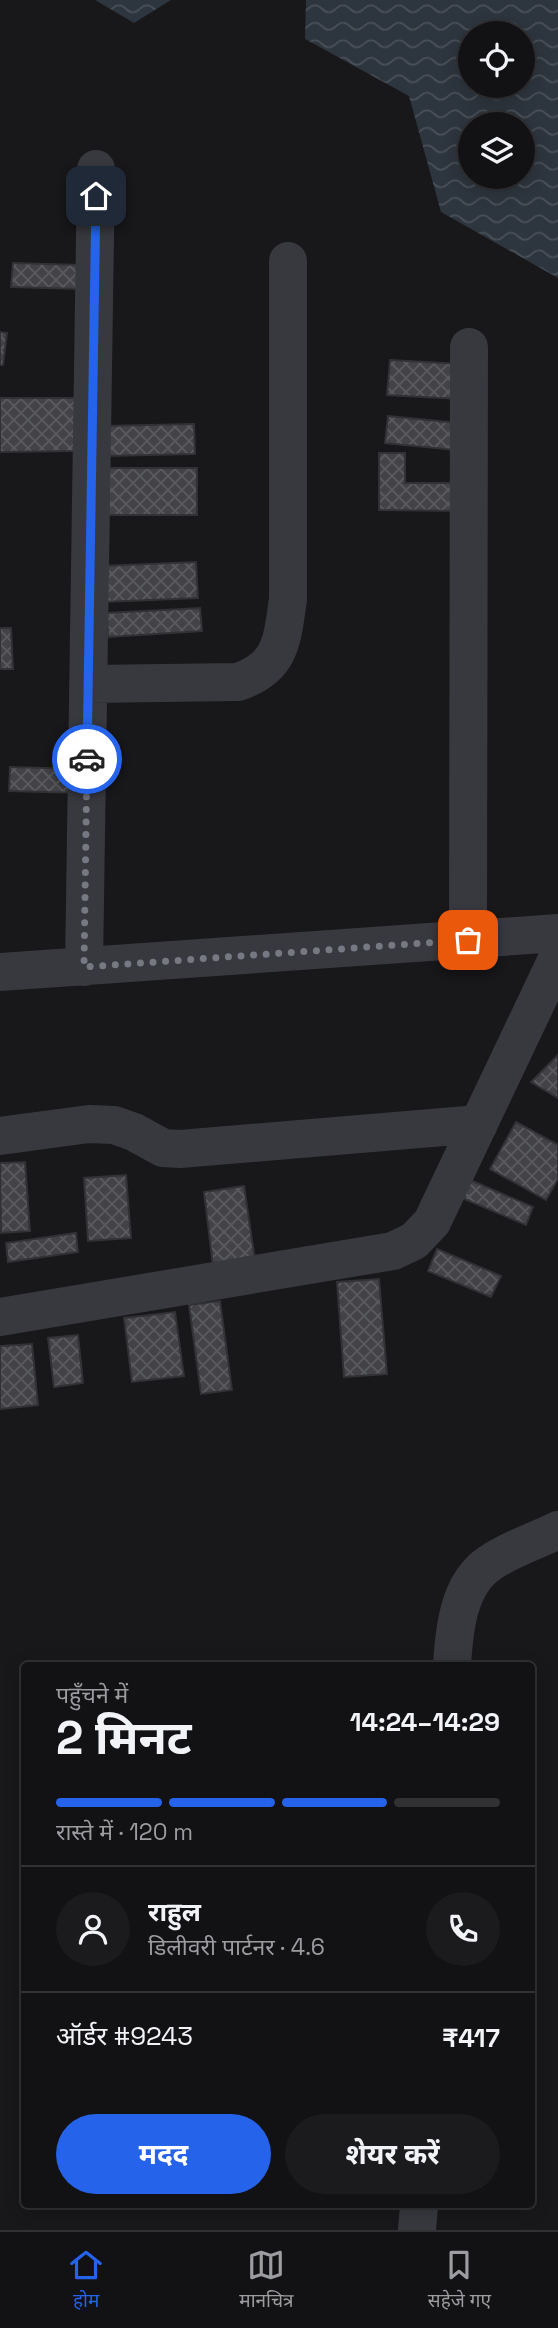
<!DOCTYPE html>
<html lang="hi">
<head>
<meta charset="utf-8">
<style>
  :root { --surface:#121114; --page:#1b1a1d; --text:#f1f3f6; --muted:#9c9da0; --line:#313134; --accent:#2563eb }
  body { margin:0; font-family:"Space Grotesk","Noto Sans Devanagari",sans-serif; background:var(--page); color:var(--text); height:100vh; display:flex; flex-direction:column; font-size:26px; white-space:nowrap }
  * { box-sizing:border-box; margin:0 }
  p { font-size:23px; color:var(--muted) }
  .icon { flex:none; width:38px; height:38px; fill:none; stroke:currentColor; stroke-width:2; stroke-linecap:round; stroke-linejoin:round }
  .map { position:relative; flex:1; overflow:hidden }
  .details { position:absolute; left:21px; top:1662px; width:514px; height:546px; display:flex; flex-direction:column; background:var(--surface); border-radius:7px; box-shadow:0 4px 18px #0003,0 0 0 2px var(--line) }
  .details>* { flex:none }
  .controls { position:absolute; left:458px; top:21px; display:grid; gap:14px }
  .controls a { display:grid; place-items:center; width:77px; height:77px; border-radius:50%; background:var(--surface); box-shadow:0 4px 18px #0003,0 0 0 2px var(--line); font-size:35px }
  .pin { position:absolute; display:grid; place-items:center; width:60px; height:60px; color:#fff; margin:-30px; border-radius:14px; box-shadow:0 4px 10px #0006 }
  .courier { position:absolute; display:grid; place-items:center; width:70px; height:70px; margin:-35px; border:5px solid #2563eb; border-radius:50%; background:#fff; color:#222; box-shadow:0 2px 9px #0007 }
  .headline em { font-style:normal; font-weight:700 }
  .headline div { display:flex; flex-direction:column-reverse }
  .headline { display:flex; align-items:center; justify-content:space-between; height:119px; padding:0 35px }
  h1 { font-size:46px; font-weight:700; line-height:52px }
  .bar { display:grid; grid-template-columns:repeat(4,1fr); gap:10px 7px; align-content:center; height:84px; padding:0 35px }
  .bar i { height:9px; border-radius:5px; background:var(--line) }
  .bar .active { background:var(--accent) }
  .bar p { grid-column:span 4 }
  .line { display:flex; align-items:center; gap:18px; padding:0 35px; border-top:2px solid var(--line) }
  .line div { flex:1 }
  .round { display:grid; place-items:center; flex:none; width:74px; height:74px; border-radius:37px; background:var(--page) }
  .cta { display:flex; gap:14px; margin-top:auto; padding:14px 35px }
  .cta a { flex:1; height:80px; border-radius:42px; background:var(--accent); color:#fff; font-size:28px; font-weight:700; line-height:80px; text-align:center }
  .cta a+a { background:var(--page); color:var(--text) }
  .tab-bar { display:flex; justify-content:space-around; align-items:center; height:98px; border-top:2px solid var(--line); background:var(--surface); font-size:19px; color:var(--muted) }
  .tab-bar a { display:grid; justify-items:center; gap:4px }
  .tab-bar .active { color:var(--accent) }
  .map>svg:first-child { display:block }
  .water { fill:url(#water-waves); fill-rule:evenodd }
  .building { fill:url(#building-cross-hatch); stroke:#323136; stroke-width:2 }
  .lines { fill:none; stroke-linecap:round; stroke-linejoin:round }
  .minor { stroke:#38393f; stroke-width:38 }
  .done { stroke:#767882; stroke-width:7; stroke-dasharray:0 12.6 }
  .route { stroke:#2563eb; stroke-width:9 }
</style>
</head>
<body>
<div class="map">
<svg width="558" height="2230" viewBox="0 0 558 2230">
  <defs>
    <pattern id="water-waves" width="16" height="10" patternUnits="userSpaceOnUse" patternTransform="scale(1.75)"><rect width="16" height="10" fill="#2d353e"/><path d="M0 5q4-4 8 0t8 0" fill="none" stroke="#495058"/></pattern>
    <pattern id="building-cross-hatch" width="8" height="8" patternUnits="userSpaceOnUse" patternTransform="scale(1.75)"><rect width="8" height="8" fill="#424247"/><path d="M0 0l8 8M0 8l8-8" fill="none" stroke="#5a5b5f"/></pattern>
  </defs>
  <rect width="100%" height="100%" fill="#18171a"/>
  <path class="water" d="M95,0H171L134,23Z
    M306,0H558V278L441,212L409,96L305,39ZM471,33H523V86H471ZM471,124H523V177H471Z"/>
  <path class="building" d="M13,263L81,265L80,289L11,287Z
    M0,332L7,333L3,365H0Z
    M390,360L461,364L459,399L387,395Z
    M0,398H77V451L0,452Z
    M388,416L458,423L455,450L385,443Z
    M194,424L195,454L105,456L104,426Z
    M379,453H405V483H459V511L379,510Z
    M103,468H197V515H103Z
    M196,562L198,598L104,602L102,566Z
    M200,608L202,631L108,637L107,613Z
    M0,628H11L13,669H0Z
    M10,767L79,769V793L9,791Z
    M558,1055V1098L531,1082Z
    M516,1122L558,1145V1179L546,1200L490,1169Z
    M25,1162L30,1231L1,1233L0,1163Z
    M126,1175L131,1238L88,1241L84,1178Z
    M470,1180L533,1207L526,1225L462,1198Z
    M244,1186L255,1260L213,1266L204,1192Z
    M76,1233L78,1252L8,1262L6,1243Z
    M437,1249L501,1276L491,1297L428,1271Z
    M379,1279L387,1374L344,1377L337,1282Z
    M220,1301L232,1390L201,1394L189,1305Z
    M175,1312L184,1376L132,1382L124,1318Z
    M78,1335L83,1383L54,1387L48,1338Z
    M32,1344L38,1405L0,1409V1346Z"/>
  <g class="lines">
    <path class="minor" d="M88,684L238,682C282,667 282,640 288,599V261
      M468,940L469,347
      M84,967L96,169
      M0,972L558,933
      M0,1136L89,1124L114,1125L134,1132L163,1148L180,1149L479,1124
      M0,1317L393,1251L414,1241L432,1222L558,957
      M452,1666C454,1631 458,1584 490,1563C510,1549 536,1541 558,1530
      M417,2230L419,2205"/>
  </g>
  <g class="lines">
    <path class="done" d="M87,759L84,967L468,940"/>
    <path class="route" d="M87,759L96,196"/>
  </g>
</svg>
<div class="controls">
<a><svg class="icon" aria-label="locate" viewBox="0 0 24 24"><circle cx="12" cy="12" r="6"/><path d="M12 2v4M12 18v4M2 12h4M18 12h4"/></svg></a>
<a><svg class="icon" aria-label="layers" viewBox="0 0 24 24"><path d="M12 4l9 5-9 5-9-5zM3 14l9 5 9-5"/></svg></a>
</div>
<div class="pin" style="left:468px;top:940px;background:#ea580c"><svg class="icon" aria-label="bag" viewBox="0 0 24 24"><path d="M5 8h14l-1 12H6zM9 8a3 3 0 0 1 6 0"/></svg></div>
<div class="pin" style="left:96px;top:196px;background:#1f2937"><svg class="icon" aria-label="home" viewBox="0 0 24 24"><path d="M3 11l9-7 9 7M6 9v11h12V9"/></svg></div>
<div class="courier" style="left:87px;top:759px"><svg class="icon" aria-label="car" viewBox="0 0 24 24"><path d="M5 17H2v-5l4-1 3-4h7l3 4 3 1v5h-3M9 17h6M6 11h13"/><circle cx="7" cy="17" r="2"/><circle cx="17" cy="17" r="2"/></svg></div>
<section class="details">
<div class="headline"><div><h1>2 मिनट</h1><p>पहुँचने में</p></div><em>14:24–14:29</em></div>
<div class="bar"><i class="active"></i><i class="active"></i><i class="active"></i><i></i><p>रास्ते में · 120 m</p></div>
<div class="line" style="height:126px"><a class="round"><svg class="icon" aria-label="person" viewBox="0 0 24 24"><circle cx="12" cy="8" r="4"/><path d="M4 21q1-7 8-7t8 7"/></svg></a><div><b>राहुल</b><p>डिलीवरी पार्टनर · 4.6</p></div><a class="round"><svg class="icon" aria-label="phone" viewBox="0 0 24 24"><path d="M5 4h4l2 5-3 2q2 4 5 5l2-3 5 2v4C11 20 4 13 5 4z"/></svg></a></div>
<div class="line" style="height:91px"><div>ऑर्डर #9243</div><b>₹417</b></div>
<div class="cta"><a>मदद</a><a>शेयर करें</a></div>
</section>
</div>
<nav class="tab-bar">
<a class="active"><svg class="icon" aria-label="home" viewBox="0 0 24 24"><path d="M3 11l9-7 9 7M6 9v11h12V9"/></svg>होम</a>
<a><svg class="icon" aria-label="map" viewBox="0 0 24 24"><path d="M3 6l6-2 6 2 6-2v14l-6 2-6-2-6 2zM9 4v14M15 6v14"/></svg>मानचित्र</a>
<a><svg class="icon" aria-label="saved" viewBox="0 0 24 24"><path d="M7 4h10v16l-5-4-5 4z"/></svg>सहेजे गए</a>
</nav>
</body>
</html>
